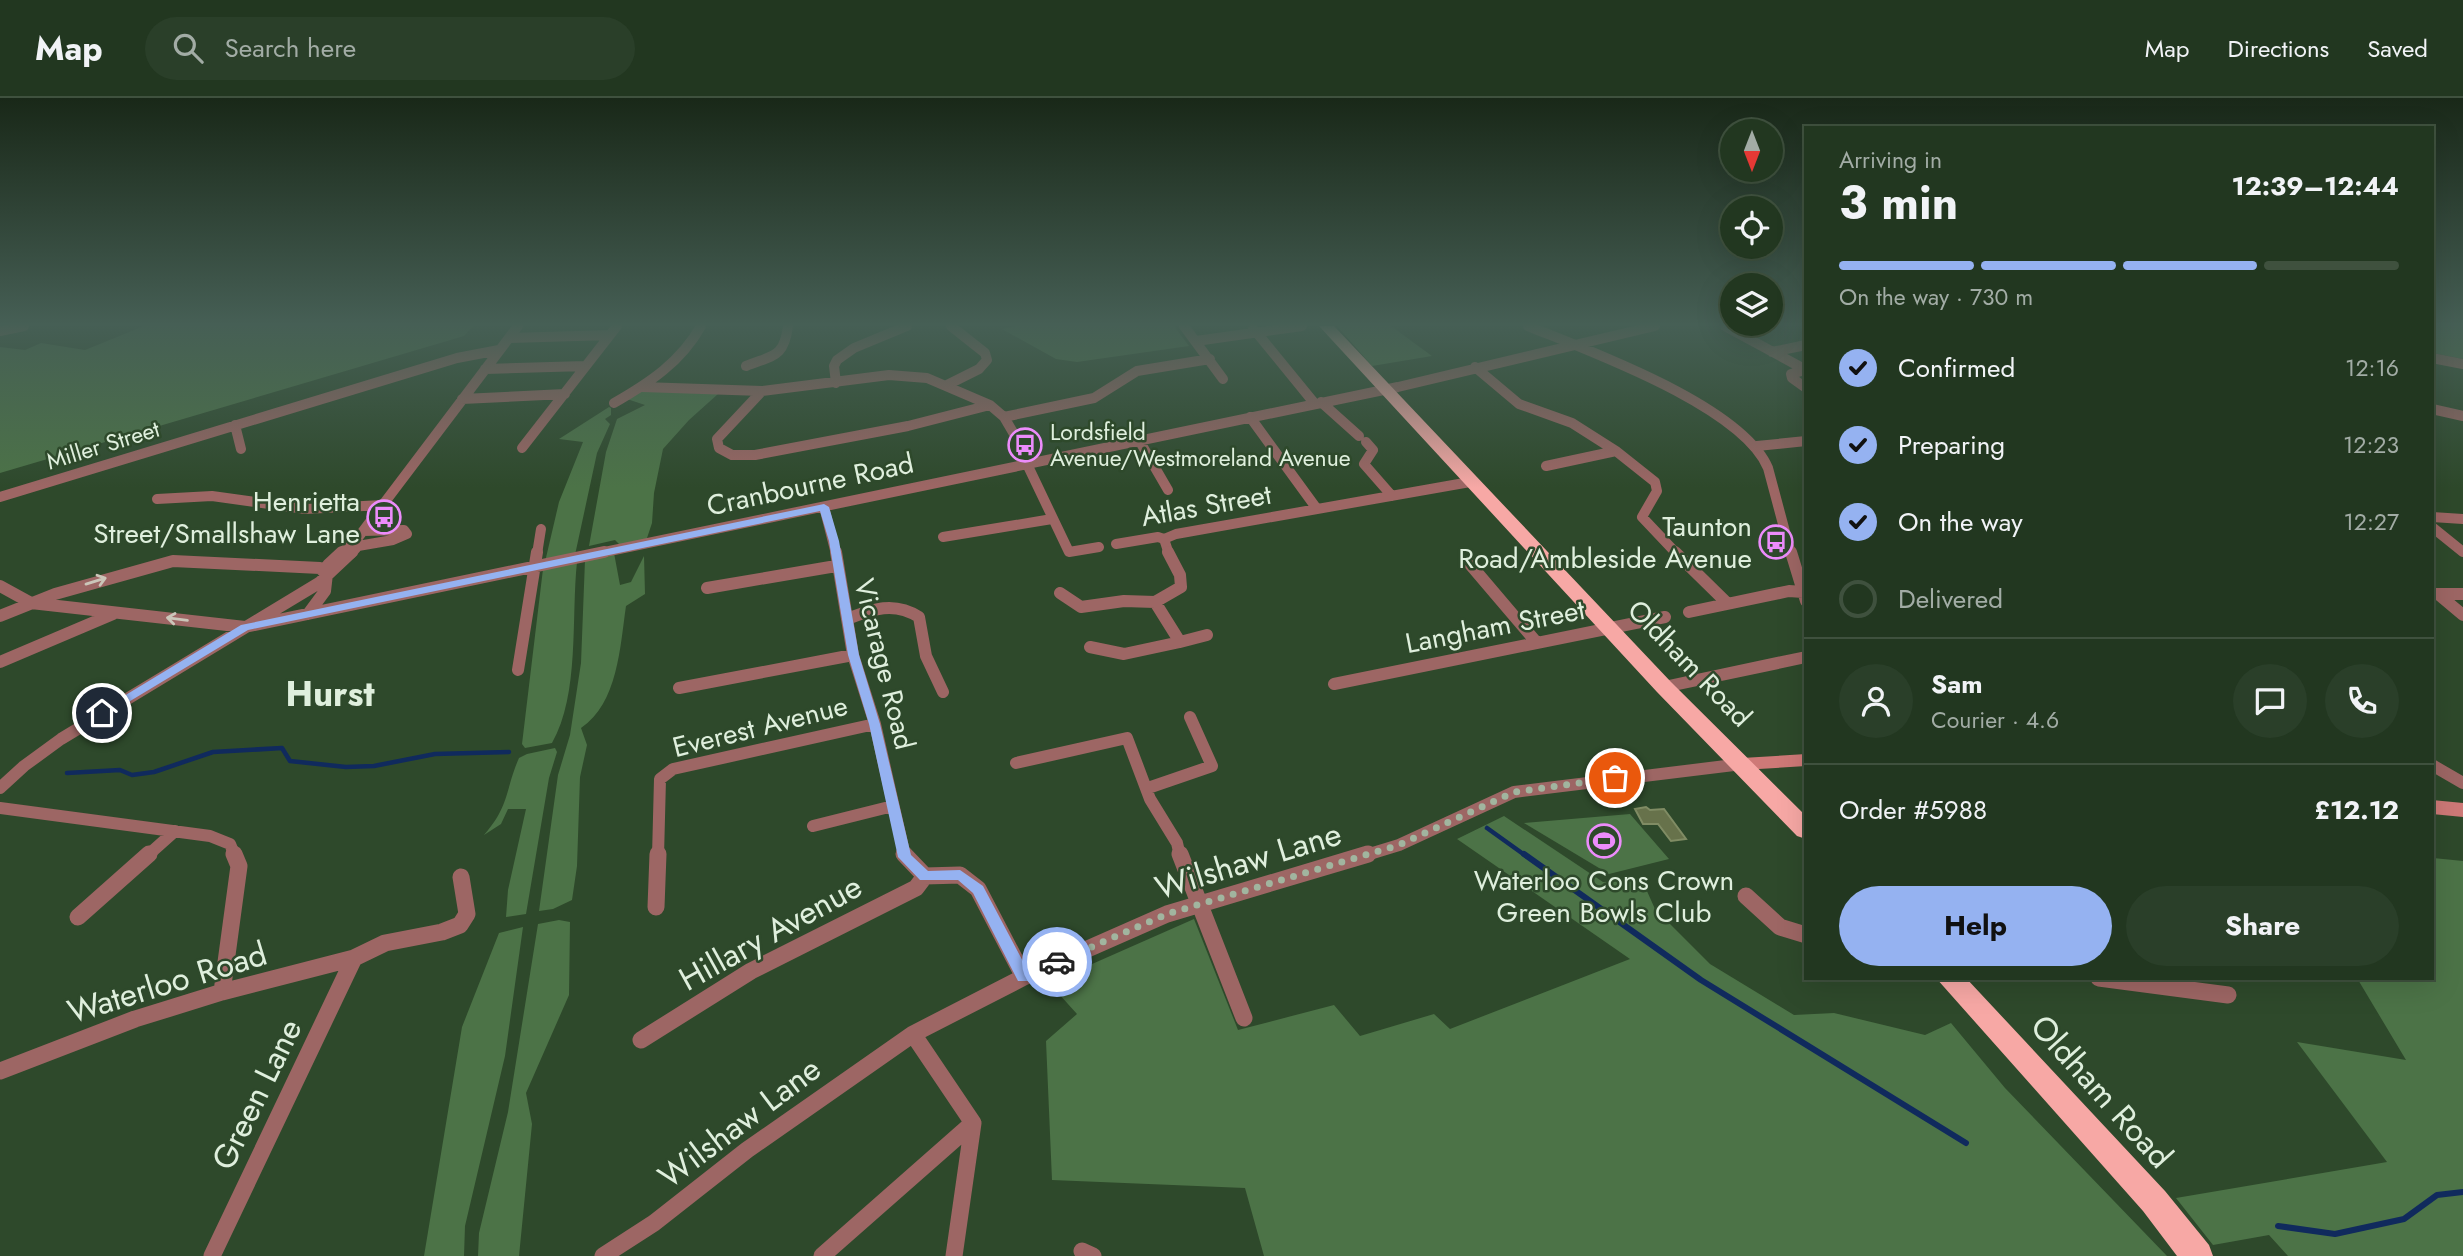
<!DOCTYPE html>
<html lang="en">
<head>
<meta charset="utf-8">
<style>
  :root { --surface:#223720; --page:#2a3f29; --text:#f1f3f6; --muted:#a2aca5; --line:#3f513e; --accent:#95b2f1 }
  body { margin:0; font-family:Jost,sans-serif; background:var(--page); color:var(--text); height:100vh; display:flex; flex-direction:column; font-size:26px; white-space:nowrap }
  * { box-sizing:border-box; margin:0 }
  p { font-size:23px; color:var(--muted) }
  .icon { flex:none; width:38px; height:38px; fill:none; stroke:currentColor; stroke-width:2; stroke-linecap:round; stroke-linejoin:round }
  .map { position:relative; flex:1; overflow:hidden }
  .panel { position:absolute; left:1804px; top:28px; width:630px; height:854px; display:flex; flex-direction:column; background:var(--surface); border-radius:0px; box-shadow:0 7px 28px #0002,0 0 0 2px var(--line) }
  .panel>* { flex:none }
  .needle { width:46px; rotate:180deg }
  .buttons { position:absolute; left:1720px; top:21px; display:grid; gap:14px }
  .buttons a { display:grid; place-items:center; width:63px; height:63px; border-radius:50%; background:var(--surface); box-shadow:0 7px 28px #0002,0 0 0 2px var(--line); font-size:35px }
  .pin { position:absolute; display:grid; place-items:center; width:60px; height:60px; color:#fff; margin:-30px; border:4px solid #fff; border-radius:50%; box-shadow:0 2px 7px #0007 }
  .courier { position:absolute; display:grid; place-items:center; width:70px; height:70px; margin:-35px; border:5px solid #95b2f1; border-radius:50%; background:#fff; color:#222; box-shadow:0 2px 9px #0007 }
  .headline em { font-style:normal; font-weight:700 }
  .headline div { display:flex; flex-direction:column-reverse }
  .headline { display:flex; align-items:center; justify-content:space-between; height:119px; padding:0 35px }
  h1 { font-size:46px; font-weight:700; line-height:52px }
  .bar { display:grid; grid-template-columns:repeat(4,1fr); gap:10px 7px; align-content:center; height:84px; padding:0 35px }
  .bar i { height:9px; border-radius:5px; background:var(--line) }
  .bar .selected { background:var(--accent) }
  .bar p { grid-column:span 4 }
  .line { display:flex; align-items:center; gap:18px; padding:0 35px; border-top:2px solid var(--line) }
  .line div { flex:1 }
  .round { display:grid; place-items:center; flex:none; width:74px; height:74px; border-radius:37px; background:var(--page) }
  ol { padding:0 35px; list-style:none }
  li { display:flex; align-items:center; gap:21px; height:77px }
  li p { margin-inline-start:auto }
  li .icon { padding:7px; border-radius:50%; background:var(--accent); color:#111; stroke-width:4 }
  li:last-child { color:var(--muted) }
  li i { width:38px; height:38px; border:4px solid var(--line); border-radius:50% }
  .primary-button { display:flex; gap:14px; margin-top:auto; padding:14px 35px }
  .primary-button a { flex:1; height:80px; border-radius:42px; background:var(--accent); color:#111; font-size:28px; font-weight:700; line-height:80px; text-align:center }
  .primary-button a+a { background:var(--page); color:var(--text) }
  header { display:flex; align-items:center; gap:42px; box-sizing:border-box; height:98px; padding:0 35px; background:var(--surface); border-bottom:2px solid var(--line) }
  header strong { font-size:33px }
  nav { display:flex; gap:38px; margin-inline-start:auto; font-size:24px }
  .search { width:490px; height:63px; background:var(--page); display:flex; align-items:center; gap:18px; box-sizing:border-box; padding:0 24px; border-radius:38px; color:var(--muted); font-size:26px }
  .map>svg:first-child { display:block }
  .green { fill:#4c7347 }
  .lines { fill:none; stroke-linecap:round; stroke-linejoin:round }
  .stream-far1 { stroke:#102a5d; stroke-width:4.5 }
  .stream { stroke:#102a5d; stroke-width:6 }
  .building { fill:#67724b; stroke:#808c64; stroke-width:2 }
  .street-far2 { stroke:#9d6664; stroke-width:10 }
  .street-far1 { stroke:#9d6664; stroke-width:12 }
  .street { stroke:#9d6664; stroke-width:17 }
  .secondary { fill:#ce7977; fill-rule:evenodd }
  .highway { fill:#f7a8a5; fill-rule:evenodd }
  .oneway { stroke:#cbc6b9 }
  .route { fill:#95b2f1 }
  .done { stroke:#a1b59f; stroke-width:7; stroke-dasharray:0 12.6 }
  .labels { text-anchor:middle; stroke-width:5; stroke-linejoin:round; paint-order:stroke }
  .far-poi-label { font-size:23px; fill:#dfefdd; stroke:#2e492b; text-anchor:start }
  .far-street-label { font-size:23px; fill:#dfefdd; stroke:#2e492b }
  .street-label { font-size:28px; fill:#dfefdd; stroke:#2e492b }
  .poi-label { font-size:28px; fill:#dfefdd; stroke:#2e492b; text-anchor:end }
  .near-street-label { font-size:33px; fill:#dfefdd; stroke:#2e492b }
  .district-label { font-size:35px; font-weight:bold; fill:#dfefdd; stroke:#2e492b }
</style>
</head>
<body>
<header>
<strong>Map</strong>
<div class="search"><svg class="icon" aria-label="search" viewBox="0 0 24 24"><circle cx="10" cy="10" r="6"/><path d="M15 15l6 6"/></svg>Search here</div>
<nav><a>Map</a><a>Directions</a><a>Saved</a></nav>
</header>
<div class="map">
<svg width="2463" height="1158" viewBox="0 0 2463 1158">
  <rect width="100%" height="100%" fill="#2e492b"/>
  <path class="green" d="M144,228H473L464,238L0,375V249L25,252L41,245L85,252Z
    M1016,228H1174L1189,248L1077,264L1056,261L1002,231Z
    M1337,228H1391L1432,258L1372,268Z
    M2433,228H2463V261L2433,255Z
    M639,293L718,296L689,322L663,351L654,395L652,425L646,443L620,447L615,442L589,448L606,354L617,321L645,307L627,301Z
    M609,309L611,310V317L605,321L610,326L597,355L575,457L545,464L559,404L583,344L559,341Z
    M614,455L620,487L631,484L644,458L645,496L626,508C620,549 618,605 581,630L587,647L580,679L577,768L572,802L553,811L539,813L558,677L570,637L581,565L585,462Z
    M577,464C571,519 580,596 552,645L525,650L522,646L543,471Z
    M555,650L557,654L549,680L526,816L506,819L508,792L526,711H508L501,726L484,737C510,707 505,692 519,660L527,656Z
    M1630,716L1669,761L1609,776L1524,725Z
    M1504,718L1603,784L1642,782L1655,811L1710,866L1794,917L1834,915L1925,937L1951,925L2005,990L2167,1158H1264L1245,1090L1052,1082L1046,943L1077,916L1049,885L1194,821L1238,932L1334,907L1360,938L1434,916L1450,931L1630,861L1457,741Z
    M2433,760L2463,763V1158H2288L2269,1137L2213,1147L2176,1100L2387,1064L2297,944L2406,962L2357,880H2432Z
    M559,822L570,824L569,897L526,995L532,1026L519,1158H478L479,1135L508,1014L538,826Z
    M523,829L505,958L465,1128L464,1158H424L462,929L499,835Z"/>
  <g class="lines">
    <path class="stream-far1" d="M67,675L120,672L132,677L154,674L213,654L282,650L290,663L346,669L374,668L435,656L509,654
      M1487,730L1526,758"/>
    <path class="stream" d="M1524,756L1701,882L1966,1045
      M2278,1128L2335,1136L2404,1121L2437,1097L2463,1094"/>
  </g>
  <path class="building" d="M1646,709L1650,712L1664,711L1686,741L1671,743L1658,726H1643L1635,711Z"/>
  <g class="lines">
    <path class="street-far2" d="M1184,228L1223,281
      M1528,228C1589,253 1742,308 1768,370L1791,456
      M1725,228L1806,272
      M1253,230L1315,306
      M0,233L24,228
      M509,240L610,237
      M1196,243L1302,228
      M1772,254L1806,247
      M2432,260L2463,266
      M746,268C773,257 784,260 788,228
      M1475,269L1519,306L1572,325L1616,353L1655,384L1657,393L1642,419L1677,456
      M485,271L585,268
      M1805,272L1791,276L1792,280L1806,290
      M836,285L834,268L837,262L854,250L907,228
      M947,287L979,271L987,262L985,255L951,228
      M642,289L762,293L889,277L927,280L990,307L1004,319L1031,365
      M762,293L717,341L719,350L732,357H755L908,328L990,307
      M462,301L565,296
      M1321,304L1359,338
      M614,305C649,285 681,264 701,228
      M2432,311L2463,318
      M1004,319L1094,300L1137,273L1210,261
      M1250,319L1317,411
      M235,327L241,351
      M1139,342L1168,392
      M1366,344L1373,352L1364,366L1392,398
      M1757,348L1806,343
      M522,350L617,228
      M1027,366L1069,454L1099,449
      M1546,368L1616,353
      M0,399L457,260L499,252
      M157,401L212,398L305,411L383,407
      M824,409L836,456
      M2432,419L2463,421
      M2432,429L2463,454
      M943,439L1052,421
      M1164,441L1169,456
      M1116,446L1158,439L1164,441L1176,436L1470,384
      M358,448L393,442L407,436L404,432L363,433
      M340,456L357,441L518,228
      M351,456L358,448L357,441
      M537,456L541,431
      M595,456L1398,289L1655,228"/>
    <path class="street-far1" d="M836,454L853,557L875,626L905,758
      M1675,454L1727,505
      M1791,454L1806,503
      M1469,465L1537,545
      M0,488L31,505L245,529L604,454
      M707,490L836,468
      M1060,495L1081,509L1124,503L1155,504
      M2436,496H2463
      M2438,496L2463,517
      M1689,514L1789,493L1803,494
      M308,516L325,493L328,467L342,454
      M0,518L55,496L173,463L320,470L327,477
      M847,521C873,511 894,503 919,519L926,558L943,594
      M1180,544L1207,537
      M1090,549L1124,556L1180,544L1155,504L1181,489L1180,477L1168,454
      M0,564L113,516
      M518,572L537,454
      M1334,586L1665,519
      M1664,589L1806,559
      M679,590L853,557
      M1016,665L1127,640L1150,701L1177,745L1180,758
      M2432,667L2463,685
      M0,690L24,668L61,641L319,485L352,454
      M1148,690L1212,668L1190,619
      M0,710L210,738L230,746L235,758
      M813,728L893,708
      M147,758L175,733
      M658,758L660,681L673,671L875,626
      M1363,758L1399,747L1514,694L1742,666"/>
    <path class="street" d="M904,756L925,778L960,777L978,791L1024,879
      M1180,756L1244,920
      M1746,798L1780,829L1806,837
      M656,809L658,756
      M78,819L149,756
      M2099,880L2228,897
      M222,894L239,768L234,756
      M913,936L973,1025L954,1158
      M641,942L751,873L916,790L925,778
      M0,973L135,921L222,894L354,860L385,845L442,834L460,827L467,816L461,779
      M1082,1153L1093,1158
      M212,1158L354,860
      M603,1158L654,1125L747,1052L913,936L1024,879L1167,816L1368,756
      M822,1158L973,1025"/>
    <path class="secondary" d="M1806,656V668L1742,672L1735,670L1733,666L1735,662L1742,660Z
      M2432,702L2463,705V719L2432,716Z"/>
    <path class="highway" d="M1319,228H1334L1671,584L1806,718V741L1797,738L1657,594Z
      M1936,880H1966L2165,1093L2209,1147L2213,1158H2177L2143,1113Z"/>
  </g>
  <defs><path id="oneway-shaft" d="M-6 0H5M1.5-3L5.5 0L1.5 3" fill="none" stroke-width="1.6" stroke-linecap="round" stroke-linejoin="round" transform="scale(1.75)"/></defs>
  <g class="oneway">
    <use href="#oneway-shaft" transform="translate(96 483) rotate(-17)"/>
    <use href="#oneway-shaft" transform="translate(177 521) rotate(-173)"/>
  </g>
  <linearGradient id="sky" x2="0" y2="1"><stop stop-color="#192818"/><stop offset="0.58" stop-color="#465f55"/><stop offset="1" stop-color="#465f55" stop-opacity="0"/></linearGradient>
  <rect width="2463" height="390" fill="url(#sky)"/>
  <path class="route" d="M824,406L829,409L839,443L859,557L880,626L911,757L928,773L960,772L983,788L1027,871L1057,858L1062,860L1064,864L1062,868L1029,883H1018L973,795L958,782H920L898,759L869,626L848,557L829,443L820,413L248,532L107,617H98L96,615L241,527Z"/>
  <g class="lines">
    <path class="done" d="M1057,864L1167,816L1399,747L1514,694L1615,680"/>
  </g>
  <defs>
    <symbol id="bus-ring" viewBox="-11 -11 22 22"><circle r="9.5" fill="#2e492b" stroke="#ec8cfb" stroke-width="1.5"/><path d="M-5-6H5V4H4V6H2V4H-2V6H-4V4H-5ZM-3.5-4V0h7V-4ZM-3.5 1.2v1.5H-2V1.2ZM2 1.2v1.5H3.5V1.2Z" fill="#ec8cfb"/></symbol>
    <symbol id="stadium-ring" viewBox="-11 -11 22 22"><circle r="9.5" fill="#2e492b" stroke="#ec8cfb" stroke-width="1.5"/><path d="M0-5a6.5 5 0 1 0 0 10a6.5 5 0 1 0 0-10ZM-3.5-1.8h7v3.6h-7Z" fill="#ec8cfb"/></symbol>
  </defs>
  <g fill-rule="evenodd">
    <use href="#bus-ring" x="1006" y="328" width="38" height="38"/>
    <use href="#bus-ring" x="365" y="400" width="38" height="38"/>
    <use href="#bus-ring" x="1757" y="425" width="38" height="38"/>
    <use href="#stadium-ring" x="1585" y="724" width="38" height="38"/>
  </g>
  <g class="labels">
    <g class="far-poi-label">
      <text x="1050" y="342">Lordsfield<tspan x="1050" dy="26">Avenue/Westmoreland Avenue</tspan></text>
    </g>
    <g class="far-street-label">
      <text transform="translate(103 347) rotate(-17)" y="8">Miller Street</text>
    </g>
    <g class="street-label">
      <text transform="translate(810 386) rotate(-12)" y="10">Cranbourne Road</text>
      <text transform="translate(1206 407) rotate(-10)" y="10">Atlas Street</text>
      <text transform="translate(1495 528) rotate(-11)" y="10">Langham Street</text>
      <text transform="translate(1690 565) rotate(46)" y="10">Oldham Road</text>
      <text transform="translate(885 566) rotate(76)" y="10">Vicarage Road</text>
      <text transform="translate(760 628) rotate(-14)" y="10">Everest Avenue</text>
    </g>
    <g class="poi-label">
      <text x="360" y="413">Henrietta<tspan x="360" dy="32">Street/Smallshaw Lane</tspan></text>
      <text x="1752" y="438">Taunton<tspan x="1752" dy="32">Road/Ambleside Avenue</tspan></text>
      <text x="1604" y="792" text-anchor="middle">Waterloo Cons Crown<tspan x="1604" dy="32">Green Bowls Club</tspan></text>
    </g>
    <g class="near-street-label">
      <text transform="translate(1248 762) rotate(-17)" y="12">Wilshaw Lane</text>
      <text transform="translate(770 834) rotate(-29)" y="12">Hillary Avenue</text>
      <text transform="translate(167 884) rotate(-17)" y="12">Waterloo Road</text>
      <text transform="translate(2102 993) rotate(48)" y="12">Oldham Road</text>
      <text transform="translate(256 996) rotate(-64)" y="12">Green Lane</text>
      <text transform="translate(739 1024) rotate(-37)" y="12">Wilshaw Lane</text>
    </g>
    <g class="district-label">
      <text x="330" y="608">Hurst</text>
    </g>
  </g>
</svg>
<div class="buttons">
<a><svg class="needle" viewBox="-14 -14 28 28"><path d="M0-13l5 13h-10z" fill="#e53935"/><path d="M0 13l5-13h-10z" fill="#a2aca5"/></svg></a>
<a><svg class="icon" aria-label="locate" viewBox="0 0 24 24"><circle cx="12" cy="12" r="6"/><path d="M12 2v4M12 18v4M2 12h4M18 12h4"/></svg></a>
<a><svg class="icon" aria-label="layers" viewBox="0 0 24 24"><path d="M12 4l9 5-9 5-9-5zM3 14l9 5 9-5"/></svg></a>
</div>
<div class="pin" style="left:1615px;top:680px;background:#ea580c"><svg class="icon" aria-label="bag" viewBox="0 0 24 24"><path d="M5 8h14l-1 12H6zM9 8a3 3 0 0 1 6 0"/></svg></div>
<div class="pin" style="left:102px;top:615px;background:#1f2937"><svg class="icon" aria-label="home" viewBox="0 0 24 24"><path d="M3 11l9-7 9 7M6 9v11h12V9"/></svg></div>
<div class="courier" style="left:1057px;top:864px"><svg class="icon" aria-label="car" viewBox="0 0 24 24"><path d="M5 17H2v-5l4-1 3-4h7l3 4 3 1v5h-3M9 17h6M6 11h13"/><circle cx="7" cy="17" r="2"/><circle cx="17" cy="17" r="2"/></svg></div>
<section class="panel">
<div class="headline"><div><h1>3 min</h1><p>Arriving in</p></div><em>12:39–12:44</em></div>
<div class="bar"><i class="selected"></i><i class="selected"></i><i class="selected"></i><i></i><p>On the way · 730 m</p></div>
<ol>
<li><svg class="icon" aria-label="check" viewBox="0 0 24 24"><path d="M5 12l5 5 9-10"/></svg>Confirmed<p>12:16</p></li>
<li><svg class="icon" aria-label="check" viewBox="0 0 24 24"><path d="M5 12l5 5 9-10"/></svg>Preparing<p>12:23</p></li>
<li><svg class="icon" aria-label="check" viewBox="0 0 24 24"><path d="M5 12l5 5 9-10"/></svg>On the way<p>12:27</p></li>
<li><i></i>Delivered</li>
</ol>
<div class="line" style="height:126px"><a class="round"><svg class="icon" aria-label="person" viewBox="0 0 24 24"><circle cx="12" cy="8" r="4"/><path d="M4 21q1-7 8-7t8 7"/></svg></a><div><b>Sam</b><p>Courier · 4.6</p></div><a class="round"><svg class="icon" aria-label="chat" viewBox="0 0 24 24"><path d="M4 5h16v11H9l-5 4z"/></svg></a><a class="round"><svg class="icon" aria-label="phone" viewBox="0 0 24 24"><path d="M5 4h4l2 5-3 2q2 4 5 5l2-3 5 2v4C11 20 4 13 5 4z"/></svg></a></div>
<div class="line" style="height:91px"><div>Order #5988</div><b>£12.12</b></div>
<div class="primary-button"><a>Help</a><a>Share</a></div>
</section>
</div>
</body>
</html>
